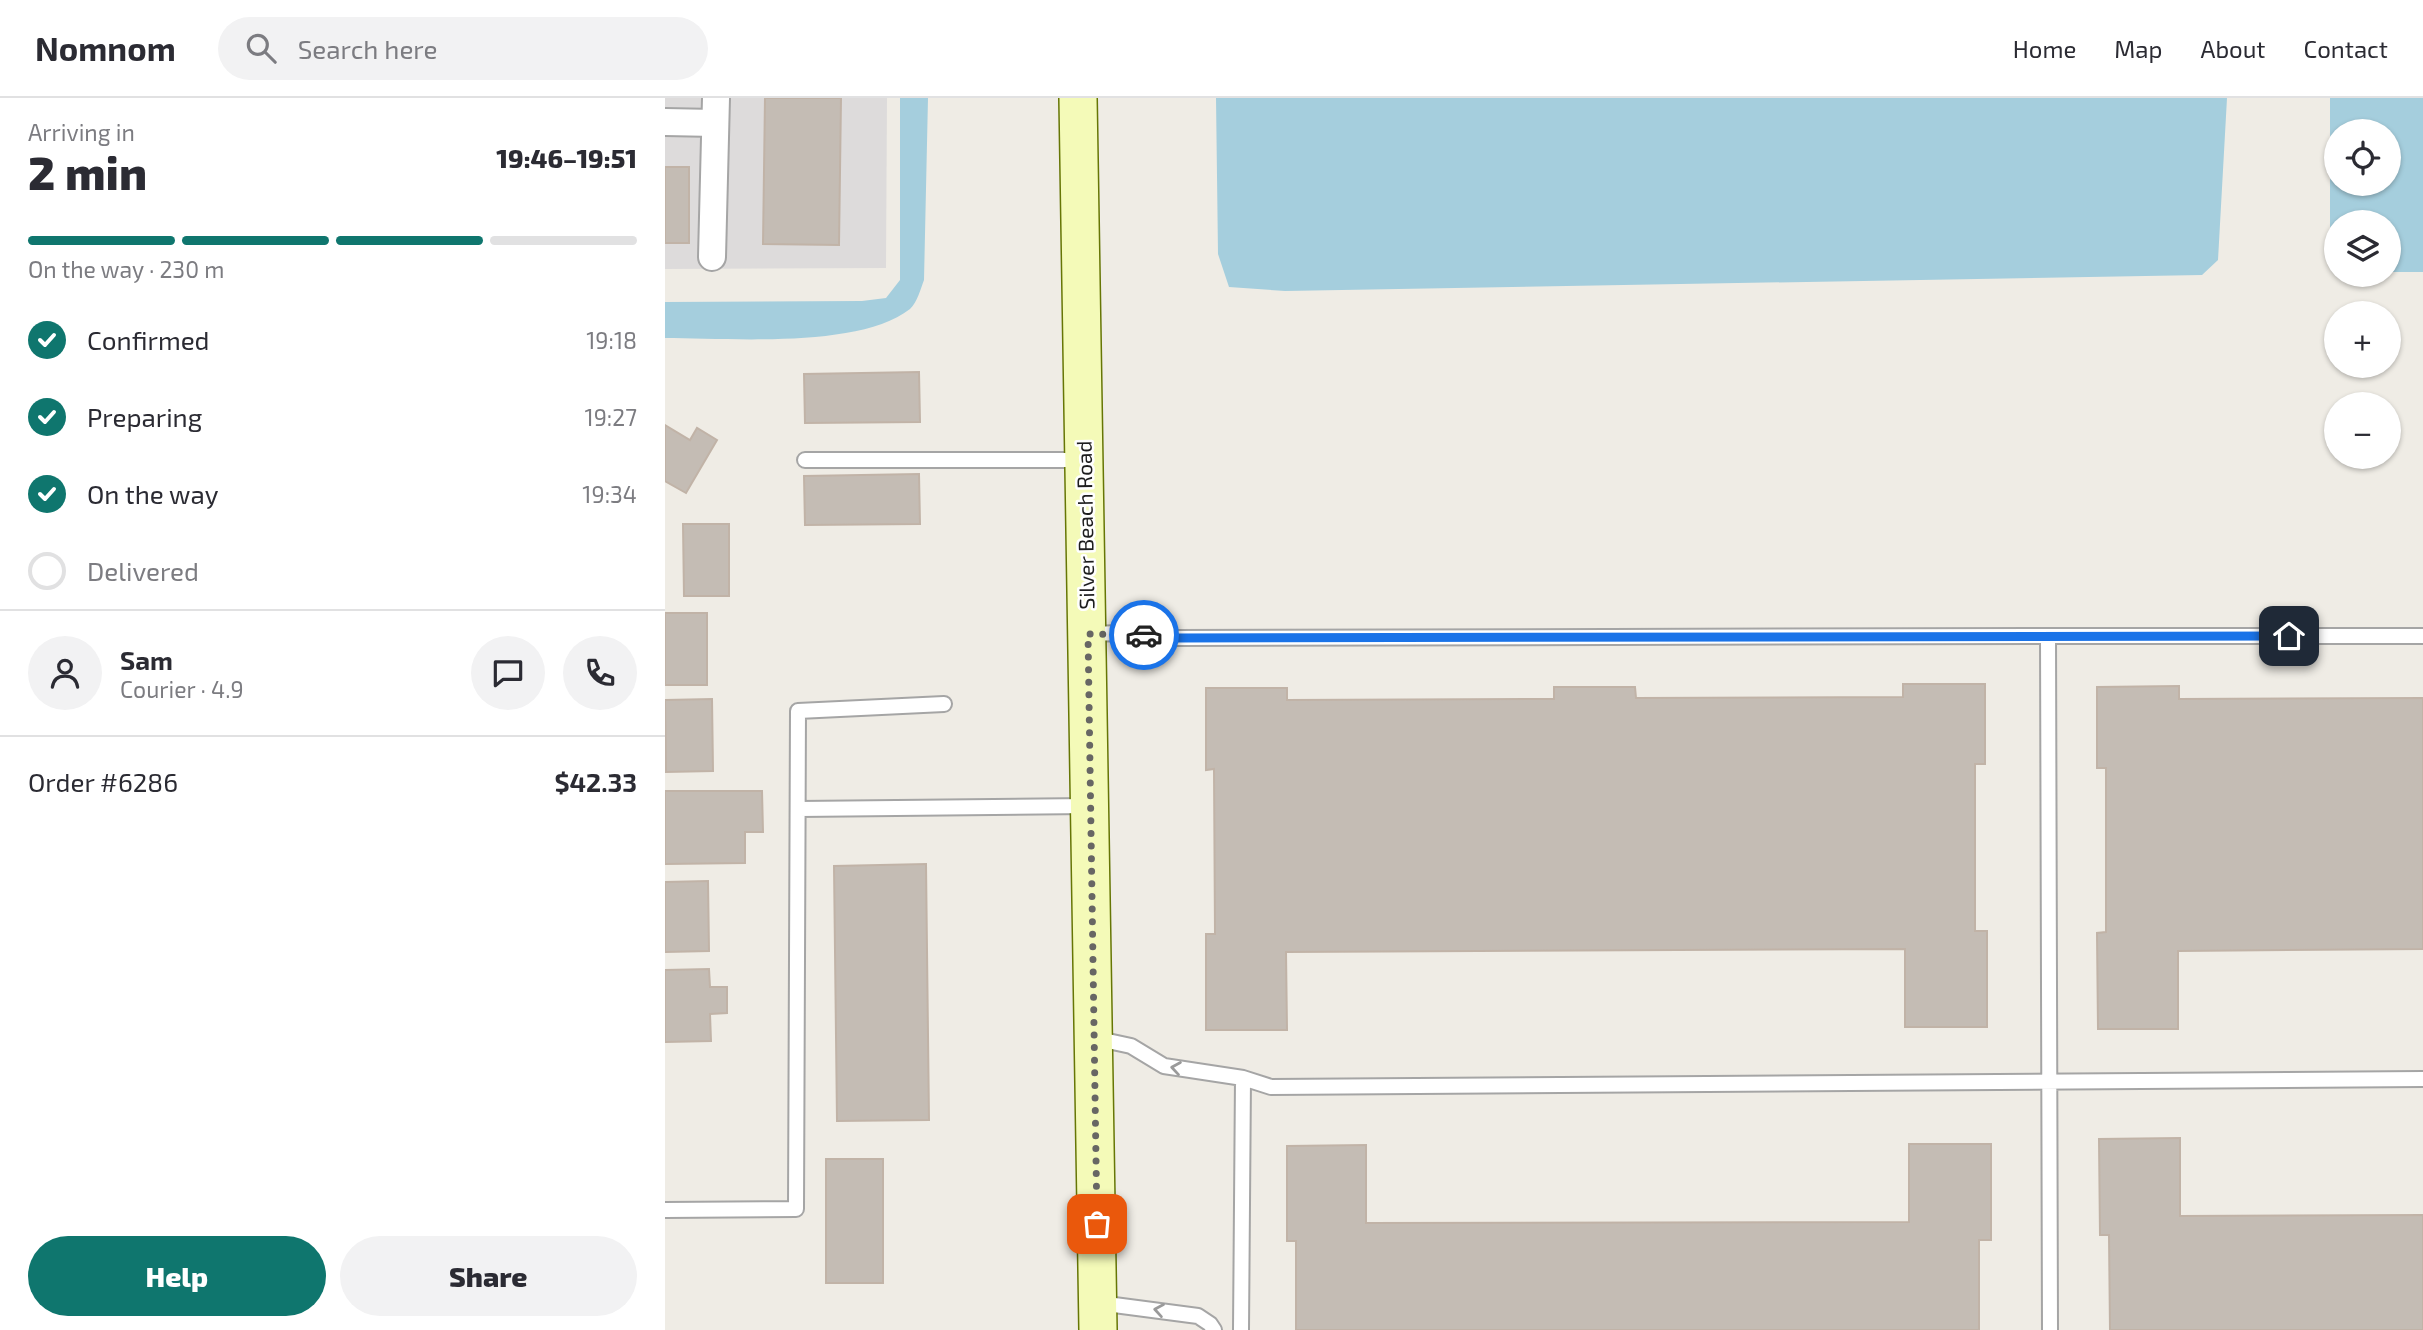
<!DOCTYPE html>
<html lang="en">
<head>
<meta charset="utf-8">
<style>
  :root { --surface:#fff; --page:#f2f2f3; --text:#2b2b33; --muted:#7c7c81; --line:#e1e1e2; --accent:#0f766e }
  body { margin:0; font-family:"Exo 2",sans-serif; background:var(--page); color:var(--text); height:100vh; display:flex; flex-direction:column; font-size:26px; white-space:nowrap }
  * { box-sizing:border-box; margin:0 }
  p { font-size:23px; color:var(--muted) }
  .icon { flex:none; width:38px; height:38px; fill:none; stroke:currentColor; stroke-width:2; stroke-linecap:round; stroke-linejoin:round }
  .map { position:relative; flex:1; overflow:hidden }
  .panel { display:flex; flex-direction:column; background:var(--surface); width:665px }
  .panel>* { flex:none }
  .controls { position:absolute; left:1659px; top:21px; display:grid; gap:14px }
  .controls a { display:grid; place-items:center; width:77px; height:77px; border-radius:50%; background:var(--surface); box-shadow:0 2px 5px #0004; font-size:35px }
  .pin { position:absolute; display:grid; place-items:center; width:60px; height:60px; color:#fff; margin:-30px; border-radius:14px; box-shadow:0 4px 10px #0006 }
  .courier { position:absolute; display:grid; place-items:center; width:70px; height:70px; margin:-35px; border:5px solid #1a73e8; border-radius:50%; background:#fff; color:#222; box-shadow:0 2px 9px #0007 }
  .headline em { font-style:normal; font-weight:800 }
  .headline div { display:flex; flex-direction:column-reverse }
  .headline { display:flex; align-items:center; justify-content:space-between; height:119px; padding:0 28px }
  h1 { font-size:46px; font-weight:800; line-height:52px }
  .bar { display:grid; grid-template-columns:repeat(4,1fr); gap:10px 7px; align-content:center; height:84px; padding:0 28px }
  .bar i { height:9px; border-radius:5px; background:var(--line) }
  .bar .current { background:var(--accent) }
  .bar p { grid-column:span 4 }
  .line { display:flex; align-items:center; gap:18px; padding:0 28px; border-top:2px solid var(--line) }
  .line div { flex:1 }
  .round { display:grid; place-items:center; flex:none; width:74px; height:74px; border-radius:37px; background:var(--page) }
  ol { padding:0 28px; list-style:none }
  li { display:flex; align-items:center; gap:21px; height:77px }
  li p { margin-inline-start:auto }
  li .icon { padding:7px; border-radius:50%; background:var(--accent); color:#fff; stroke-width:4 }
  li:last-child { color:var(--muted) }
  li i { width:38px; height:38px; border:4px solid var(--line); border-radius:50% }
  .action { display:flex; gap:14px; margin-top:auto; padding:14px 28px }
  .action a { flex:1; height:80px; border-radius:42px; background:var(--accent); color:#fff; font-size:28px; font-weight:800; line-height:80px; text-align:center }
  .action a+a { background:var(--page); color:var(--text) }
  header { display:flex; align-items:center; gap:42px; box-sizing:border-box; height:98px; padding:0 35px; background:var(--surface); border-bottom:2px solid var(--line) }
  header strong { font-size:33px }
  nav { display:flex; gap:38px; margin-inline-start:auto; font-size:24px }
  .search { width:490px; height:63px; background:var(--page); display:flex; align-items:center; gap:18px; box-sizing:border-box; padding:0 24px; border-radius:38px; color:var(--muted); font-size:26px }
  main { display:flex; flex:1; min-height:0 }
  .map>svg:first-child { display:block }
  .residential { fill:#dddbdb }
  .water { fill:#a5cedd; fill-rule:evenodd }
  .building { fill:#c4bcb4; stroke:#c1b3a7; stroke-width:2 }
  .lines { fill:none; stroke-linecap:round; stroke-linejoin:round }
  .lane-casing { stroke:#a5a5a5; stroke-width:18 }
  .street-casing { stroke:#a5a5a5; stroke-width:30 }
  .secondary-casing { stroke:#667605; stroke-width:40 }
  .lane { stroke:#fff; stroke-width:14 }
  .street { stroke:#fff; stroke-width:26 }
  .secondary { stroke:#f4fab8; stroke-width:37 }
  .oneway { stroke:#9a9a9a }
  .done { stroke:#676664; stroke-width:7; stroke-dasharray:0 12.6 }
  .route { stroke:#1a73e8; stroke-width:9 }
  .labels { text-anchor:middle; stroke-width:5; stroke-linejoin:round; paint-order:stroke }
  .street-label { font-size:21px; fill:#1e1e1e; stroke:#fff }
</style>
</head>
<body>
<header>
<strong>Nomnom</strong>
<div class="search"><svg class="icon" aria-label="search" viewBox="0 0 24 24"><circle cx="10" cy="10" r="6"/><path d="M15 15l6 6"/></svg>Search here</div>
<nav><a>Home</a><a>Map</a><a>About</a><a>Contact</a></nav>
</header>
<main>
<section class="panel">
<div class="headline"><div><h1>2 min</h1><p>Arriving in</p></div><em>19:46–19:51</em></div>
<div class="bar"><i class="current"></i><i class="current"></i><i class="current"></i><i></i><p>On the way · 230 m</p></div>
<ol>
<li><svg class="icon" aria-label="check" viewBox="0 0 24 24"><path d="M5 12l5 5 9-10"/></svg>Confirmed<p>19:18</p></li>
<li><svg class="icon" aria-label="check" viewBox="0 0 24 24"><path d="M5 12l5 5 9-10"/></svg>Preparing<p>19:27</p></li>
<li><svg class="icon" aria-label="check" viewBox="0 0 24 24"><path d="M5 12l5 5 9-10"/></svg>On the way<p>19:34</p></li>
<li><i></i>Delivered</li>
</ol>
<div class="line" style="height:126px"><a class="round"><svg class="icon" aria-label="person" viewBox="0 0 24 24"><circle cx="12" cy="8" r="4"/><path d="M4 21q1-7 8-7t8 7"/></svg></a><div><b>Sam</b><p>Courier · 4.9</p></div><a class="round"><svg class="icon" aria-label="chat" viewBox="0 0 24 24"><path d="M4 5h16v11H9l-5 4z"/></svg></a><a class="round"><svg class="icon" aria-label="phone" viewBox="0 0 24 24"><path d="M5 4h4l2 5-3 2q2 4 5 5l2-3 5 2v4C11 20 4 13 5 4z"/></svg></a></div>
<div class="line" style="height:91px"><div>Order #6286</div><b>$42.33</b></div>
<div class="action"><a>Help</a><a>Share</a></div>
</section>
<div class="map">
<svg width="1758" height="1232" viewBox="0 0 1758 1232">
  <rect width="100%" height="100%" fill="#efece5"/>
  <path class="residential" d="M0,0H222L221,170L0,171Z"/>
  <path class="water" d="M235,0H263L259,182C256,190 252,205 245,211C194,251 64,240 0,240V204L197,203L221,200L235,182Z
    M551,0H1562L1553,162L1537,177L620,193L564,189L553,156Z
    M1665,0H1758V174H1724V124H1671V163L1665,159ZM1671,33H1724V86H1671Z"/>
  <path class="building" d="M100,0H176L174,147L98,146Z
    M0,69H24V145H0Z
    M254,274L255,324L140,325L139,276Z
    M0,327L25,342L32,330L52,342L21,395L0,383Z
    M254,376L255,426L140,427L139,378Z
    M18,426H64V498H19Z
    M0,515H42V587H0Z
    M1238,586H1320V666H1310V833H1322V929H1240V851L621,854L622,932H541V836H550L549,671L541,672V590H622V602L889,601V589H970L971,600L1238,599Z
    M1514,588V601L1758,600V851L1513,853V931H1433L1432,835L1441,834V670H1432V589Z
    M47,601L48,673L1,674L0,602Z
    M0,693H97L98,734H80V765L0,766Z
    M261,766L264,1022L172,1023L169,768Z
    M43,783L44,853L0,854V784Z
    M44,871L45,889H62V915L45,916L46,943L0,944V872Z
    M1515,1040V1118L1758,1117V1232H1445L1444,1137H1435L1434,1041Z
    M1244,1046H1326V1142H1314V1232H631V1143H622V1048L701,1047V1125L1244,1124Z
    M161,1061H218V1185H161Z"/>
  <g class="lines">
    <defs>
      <path id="lane" d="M140,362H419
        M423,536L457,535L511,540L1383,538L1385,1232
        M1383,538H1758
        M134,711L423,708
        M429,940L466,948L499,968L578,980L606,989L1758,981
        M0,1112L131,1111L133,613L279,606
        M434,1205L533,1218L545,1226L549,1232
        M576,1232L578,980"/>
      <path id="street" d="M0,24L50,25
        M47,159L51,0"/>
      <path id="secondary" d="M413,0L433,1232"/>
    </defs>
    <use href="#lane" class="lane-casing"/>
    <use href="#street" class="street-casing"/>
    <use href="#secondary" class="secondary-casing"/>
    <use href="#lane" class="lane"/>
    <use href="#street" class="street"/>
    <use href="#secondary" class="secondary"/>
  </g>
  <defs><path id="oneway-chevron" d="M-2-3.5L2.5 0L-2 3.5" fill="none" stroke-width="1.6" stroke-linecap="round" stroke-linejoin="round" transform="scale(1.75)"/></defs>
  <g class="oneway">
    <use href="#oneway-chevron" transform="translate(511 970) rotate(-171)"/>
    <use href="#oneway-chevron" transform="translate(494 1212) rotate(-170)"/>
  </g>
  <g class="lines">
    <path class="done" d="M432,1126L423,536L479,537"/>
    <path class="route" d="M479,537L511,540L1624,538"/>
  </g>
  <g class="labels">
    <g class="street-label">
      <text transform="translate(421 427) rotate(-91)" y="7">Silver Beach Road</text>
    </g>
  </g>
</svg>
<div class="controls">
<a><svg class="icon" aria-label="locate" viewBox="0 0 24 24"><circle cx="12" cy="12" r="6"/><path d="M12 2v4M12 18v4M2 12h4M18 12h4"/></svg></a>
<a><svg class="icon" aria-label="layers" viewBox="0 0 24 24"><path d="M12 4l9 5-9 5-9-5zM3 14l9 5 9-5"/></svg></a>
<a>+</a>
<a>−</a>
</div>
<div class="pin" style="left:432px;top:1126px;background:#ea580c"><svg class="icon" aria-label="bag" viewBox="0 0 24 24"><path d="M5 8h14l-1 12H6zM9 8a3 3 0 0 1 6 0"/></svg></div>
<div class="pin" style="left:1624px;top:538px;background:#1f2937"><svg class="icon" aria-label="home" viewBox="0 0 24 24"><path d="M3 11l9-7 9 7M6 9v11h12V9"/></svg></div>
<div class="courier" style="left:479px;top:537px"><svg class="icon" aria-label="car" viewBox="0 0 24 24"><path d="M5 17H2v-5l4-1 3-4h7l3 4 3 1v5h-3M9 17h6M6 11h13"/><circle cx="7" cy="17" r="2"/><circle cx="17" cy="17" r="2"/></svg></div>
</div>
</main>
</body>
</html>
